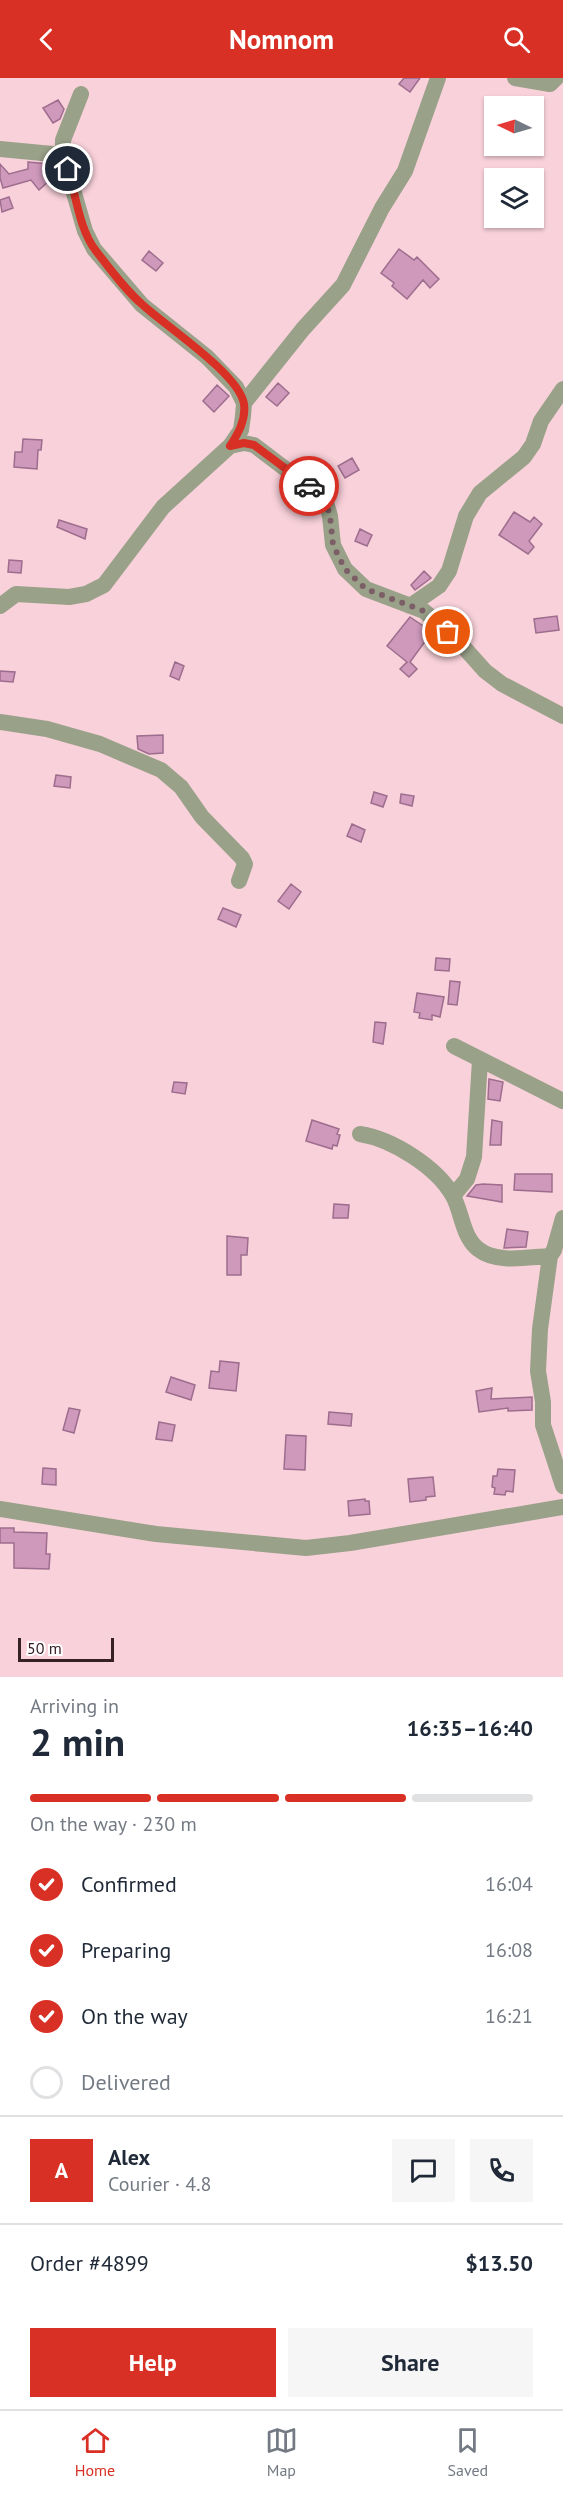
<!DOCTYPE html>
<html lang="en">
<head>
<meta charset="utf-8">
<style>
  :root { --surface:#fff; --page:#f6f6f7; --text:#1f2937; --muted:#747a83; --line:#e0e1e3; --accent:#d93025 }
  body { margin:0; font-family:"PT Sans",sans-serif; background:var(--page); color:var(--text); height:100vh; display:flex; flex-direction:column; font-size:22px; white-space:nowrap }
  * { box-sizing:border-box; margin:0 }
  p { font-size:20px; color:var(--muted) }
  .icon { flex:none; width:33px; height:33px; fill:none; stroke:currentColor; stroke-width:2; stroke-linecap:round; stroke-linejoin:round }
  .map { position:relative; height:1599px; overflow:hidden }
  .sheet { display:flex; flex-direction:column; background:var(--surface); flex:1 }
  .sheet>* { flex:none }
  .needle { width:39px; rotate:275deg }
  .fabs { position:absolute; left:484px; top:18px; display:grid; gap:12px }
  .fabs a { display:grid; place-items:center; width:60px; height:60px; border-radius:0px; background:var(--surface); box-shadow:0 2px 4px #0004; font-size:30px }
  .scale { position:absolute; left:18px; bottom:15px; width:96px; box-sizing:border-box; padding-left:6px; border:3px solid #382027; border-top:0; font-size:16px; line-height:21px; white-space:nowrap; color:#382027; -webkit-text-stroke:4px #fefefe; paint-order:stroke }
  .pin { position:absolute; display:grid; place-items:center; width:51px; height:51px; color:#fff; margin:-26px; border:3px solid #fff; border-radius:50%; box-shadow:0 2px 6px #0007 }
  .courier { position:absolute; display:grid; place-items:center; width:60px; height:60px; margin:-30px; border:4px solid #d93025; border-radius:50%; background:#fff; color:#222; box-shadow:0 2px 8px #0007 }
  .summary em { font-style:normal; font-weight:700 }
  .summary div { display:flex; flex-direction:column-reverse }
  .summary { display:flex; align-items:center; justify-content:space-between; height:102px; padding:0 30px }
  h1 { font-size:39px; font-weight:700; line-height:45px }
  .bar { display:grid; grid-template-columns:repeat(4,1fr); gap:9px 6px; align-content:center; height:72px; padding:0 30px }
  .bar i { height:8px; border-radius:4px; background:var(--line) }
  .bar .current { background:var(--accent) }
  .bar p { grid-column:span 4 }
  .line { display:flex; align-items:center; gap:15px; padding:0 30px; border-top:2px solid var(--line) }
  .line div { flex:1 }
  .round { display:grid; place-items:center; flex:none; width:63px; height:63px; border-radius:0px; background:var(--page) }
  ol { padding:0 30px; list-style:none }
  li { display:flex; align-items:center; gap:18px; height:66px }
  li p { margin-inline-start:auto }
  li .icon { padding:6px; border-radius:50%; background:var(--accent); color:#fff; stroke-width:4 }
  li:last-child { color:var(--muted) }
  li i { width:33px; height:33px; border:3px solid var(--line); border-radius:50% }
  .primary-button { display:flex; gap:12px; margin-top:auto; padding:12px 30px }
  .primary-button a { flex:1; height:69px; border-radius:0px; background:var(--accent); color:#fff; font-size:24px; font-weight:700; line-height:69px; text-align:center }
  .primary-button a+a { background:var(--page); color:var(--text) }
  header { display:flex; justify-content:space-between; align-items:center; height:78px; padding:0 30px; background:var(--accent); color:#fff; font-size:27px; font-weight:700 }
  .dock { display:flex; justify-content:space-around; align-items:center; height:84px; border-top:2px solid var(--line); background:var(--surface); font-size:16px; color:var(--muted) }
  .dock a { display:grid; justify-items:center; gap:3px }
  .dock .current { color:var(--accent) }
  .map>svg:first-child { display:block }
  .building { fill:#ce99bb; stroke:#9e6d8d; stroke-width:1.5 }
  .lines { fill:none; stroke-linecap:round; stroke-linejoin:round }
  .minor { stroke:#9aa189; stroke-width:16 }
  .done { stroke:#7c5e66; stroke-width:6; stroke-dasharray:0 10.8 }
  .route { stroke:#d93025; stroke-width:8 }
</style>
</head>
<body>
<header><svg class="icon" aria-label="back" viewBox="0 0 24 24"><path d="M15 5l-7 7 7 7"/></svg>Nomnom<svg class="icon" aria-label="search" viewBox="0 0 24 24"><circle cx="10" cy="10" r="6"/><path d="M15 15l6 6"/></svg></header>
<div class="map">
<svg width="563" height="1599" viewBox="0 0 563 1599">
  <rect width="100%" height="100%" fill="#f9d1db"/>
  <path class="building" d="M404,0H420L410,14L399,6Z
    M58,22L64,31L60,41L53,45L43,30Z
    M28,84L49,86V106V103L39,112L31,102L3,110L0,100V86L9,96L28,91Z
    M9,119L13,130L2,134L0,122Z
    M399,171L414,182L417,179L439,201L430,210L423,202L407,221L392,208L394,205L381,195Z
    M149,173L163,185L156,193L142,182Z
    M278,305L289,315L277,328L266,319Z
    M217,307L229,318L214,334L203,323Z
    M23,361L42,362L41,372H38L37,391L14,389L15,374H22Z
    M352,380L359,392L345,400L338,388Z
    M514,434L530,444L534,439L542,446L529,463L534,469L528,476L499,457Z
    M59,442L87,451L85,461L57,449Z
    M360,451L372,457L367,468L355,463Z
    M9,482L22,483L21,495L8,494Z
    M424,493L431,500L415,512L411,507Z
    M557,538L559,552L536,555L534,541Z
    M410,539L432,554L410,584L417,591L409,599L400,591L407,584L387,568Z
    M175,584L184,588L179,602L170,598Z
    M0,593L15,594L13,604L0,603Z
    M163,657V675L149,676L138,671L137,658Z
    M56,697L71,699L70,710L54,708Z
    M374,714L387,718L383,729L371,725Z
    M401,716L414,718L412,728L400,725Z
    M352,746L365,752L361,764L347,758Z
    M291,806L301,814L289,831L278,823Z
    M223,830L241,837L236,849L218,841Z
    M436,880L450,881L449,893L435,892Z
    M450,903L460,904L457,927L448,926Z
    M417,915L444,919L440,939L432,937V942L419,940L420,935L414,934Z
    M375,944L386,945L383,966L373,964Z
    M489,1001L503,1004L500,1023L488,1021Z
    M174,1004L187,1005L185,1016L172,1014Z
    M312,1042L339,1051L337,1056L340,1057L337,1068L333,1067L332,1071L306,1063Z
    M492,1042L502,1044L501,1067H490Z
    M515,1096H552V1114L514,1112Z
    M483,1106L502,1107V1124L467,1118L476,1107Z
    M334,1126L349,1127L348,1140H333Z
    M507,1151L528,1154L526,1169L504,1170Z
    M227,1158L248,1160L247,1177H241V1197H227Z
    M220,1283L239,1285L236,1313L209,1310L211,1293L219,1294Z
    M171,1299L195,1307L191,1322L166,1314Z
    M492,1310L491,1321L532,1319V1332L508,1333V1330L479,1334L476,1313Z
    M69,1330L80,1332L74,1355L63,1352Z
    M329,1334L352,1336L351,1348L328,1346Z
    M159,1344L175,1347L172,1363L156,1361Z
    M286,1357L306,1358L305,1392L284,1391Z
    M43,1390L56,1391V1407L42,1406Z
    M498,1391L515,1392L513,1414L506,1413L505,1417L494,1416L495,1410L492,1409L493,1398H497Z
    M433,1399L435,1418L426,1419V1422L410,1424L408,1401Z
    M365,1421V1423H369L370,1436L349,1438L348,1423Z
    M0,1450H14V1454L47,1455L46,1476H50L49,1491L14,1490V1465H0Z"/>
  <g class="lines">
    <path class="minor" d="M515,0L550,6L556,0
      M0,71L63,77
      M244,325L303,251L343,207L382,130L405,93L438,0
      M230,368L244,365L254,367L325,421L330,438L333,467L345,491L366,511L424,533L460,565L485,593L502,606L563,638
      M0,528L16,516L69,519L86,516L104,507L163,429L230,368L241,352L243,338L244,325L236,309L207,279L142,227L94,171L85,153L63,77V62L81,16
      M410,528L439,508L449,493L466,438L480,415L524,379L533,366L541,343L563,311
      M0,644L47,651L100,666L161,692L181,709L202,739L242,780L245,786L239,803
      M454,968L563,1023
      M360,1056C392,1061 437,1089 453,1118C462,1134 462,1158 478,1171C497,1186 528,1179 550,1178
      M453,1118L467,1101L474,1079L480,982
      M563,1140L554,1172L550,1178L540,1251L538,1293L543,1324V1347L563,1408
      M0,1431L156,1456L306,1470L350,1465L563,1429"/>
  </g>
  <g class="lines">
    <path class="done" d="M309,408L325,421L330,438L333,467L345,491L366,511L424,533L448,554"/>
    <path class="route" d="M68,91C76,117 79,151 96,173C110,191 126,213 144,228C167,249 239,296 244,326C246,342 238,356 230,368L244,365L254,367L309,408"/>
  </g>
</svg>
<div class="fabs">
<a><svg class="needle" viewBox="-14 -14 28 28"><path d="M0-13l5 13h-10z" fill="#e53935"/><path d="M0 13l5-13h-10z" fill="#747a83"/></svg></a>
<a><svg class="icon" aria-label="layers" viewBox="0 0 24 24"><path d="M12 4l9 5-9 5-9-5zM3 14l9 5 9-5"/></svg></a>
</div>
<div class="scale">50 m</div>
<div class="pin" style="left:448px;top:554px;background:#ea580c"><svg class="icon" aria-label="bag" viewBox="0 0 24 24"><path d="M5 8h14l-1 12H6zM9 8a3 3 0 0 1 6 0"/></svg></div>
<div class="pin" style="left:68px;top:91px;background:#1f2937"><svg class="icon" aria-label="home" viewBox="0 0 24 24"><path d="M3 11l9-7 9 7M6 9v11h12V9"/></svg></div>
<div class="courier" style="left:309px;top:408px"><svg class="icon" aria-label="car" viewBox="0 0 24 24"><path d="M5 17H2v-5l4-1 3-4h7l3 4 3 1v5h-3M9 17h6M6 11h13"/><circle cx="7" cy="17" r="2"/><circle cx="17" cy="17" r="2"/></svg></div>
</div>
<section class="sheet">
<div class="summary"><div><h1>2 min</h1><p>Arriving in</p></div><em>16:35–16:40</em></div>
<div class="bar"><i class="current"></i><i class="current"></i><i class="current"></i><i></i><p>On the way · 230 m</p></div>
<ol>
<li><svg class="icon" aria-label="check" viewBox="0 0 24 24"><path d="M5 12l5 5 9-10"/></svg>Confirmed<p>16:04</p></li>
<li><svg class="icon" aria-label="check" viewBox="0 0 24 24"><path d="M5 12l5 5 9-10"/></svg>Preparing<p>16:08</p></li>
<li><svg class="icon" aria-label="check" viewBox="0 0 24 24"><path d="M5 12l5 5 9-10"/></svg>On the way<p>16:21</p></li>
<li><i></i>Delivered</li>
</ol>
<div class="line" style="height:108px"><b class="round" style="background:var(--accent);color:#fff">A</b><div><b>Alex</b><p>Courier · 4.8</p></div><a class="round"><svg class="icon" aria-label="chat" viewBox="0 0 24 24"><path d="M4 5h16v11H9l-5 4z"/></svg></a><a class="round"><svg class="icon" aria-label="phone" viewBox="0 0 24 24"><path d="M5 4h4l2 5-3 2q2 4 5 5l2-3 5 2v4C11 20 4 13 5 4z"/></svg></a></div>
<div class="line" style="height:78px"><div>Order #4899</div><b>$13.50</b></div>
<div class="primary-button"><a>Help</a><a>Share</a></div>
</section>
<nav class="dock">
<a class="current"><svg class="icon" aria-label="home" viewBox="0 0 24 24"><path d="M3 11l9-7 9 7M6 9v11h12V9"/></svg>Home</a>
<a><svg class="icon" aria-label="map" viewBox="0 0 24 24"><path d="M3 6l6-2 6 2 6-2v14l-6 2-6-2-6 2zM9 4v14M15 6v14"/></svg>Map</a>
<a><svg class="icon" aria-label="saved" viewBox="0 0 24 24"><path d="M7 4h10v16l-5-4-5 4z"/></svg>Saved</a>
</nav>
</body>
</html>
